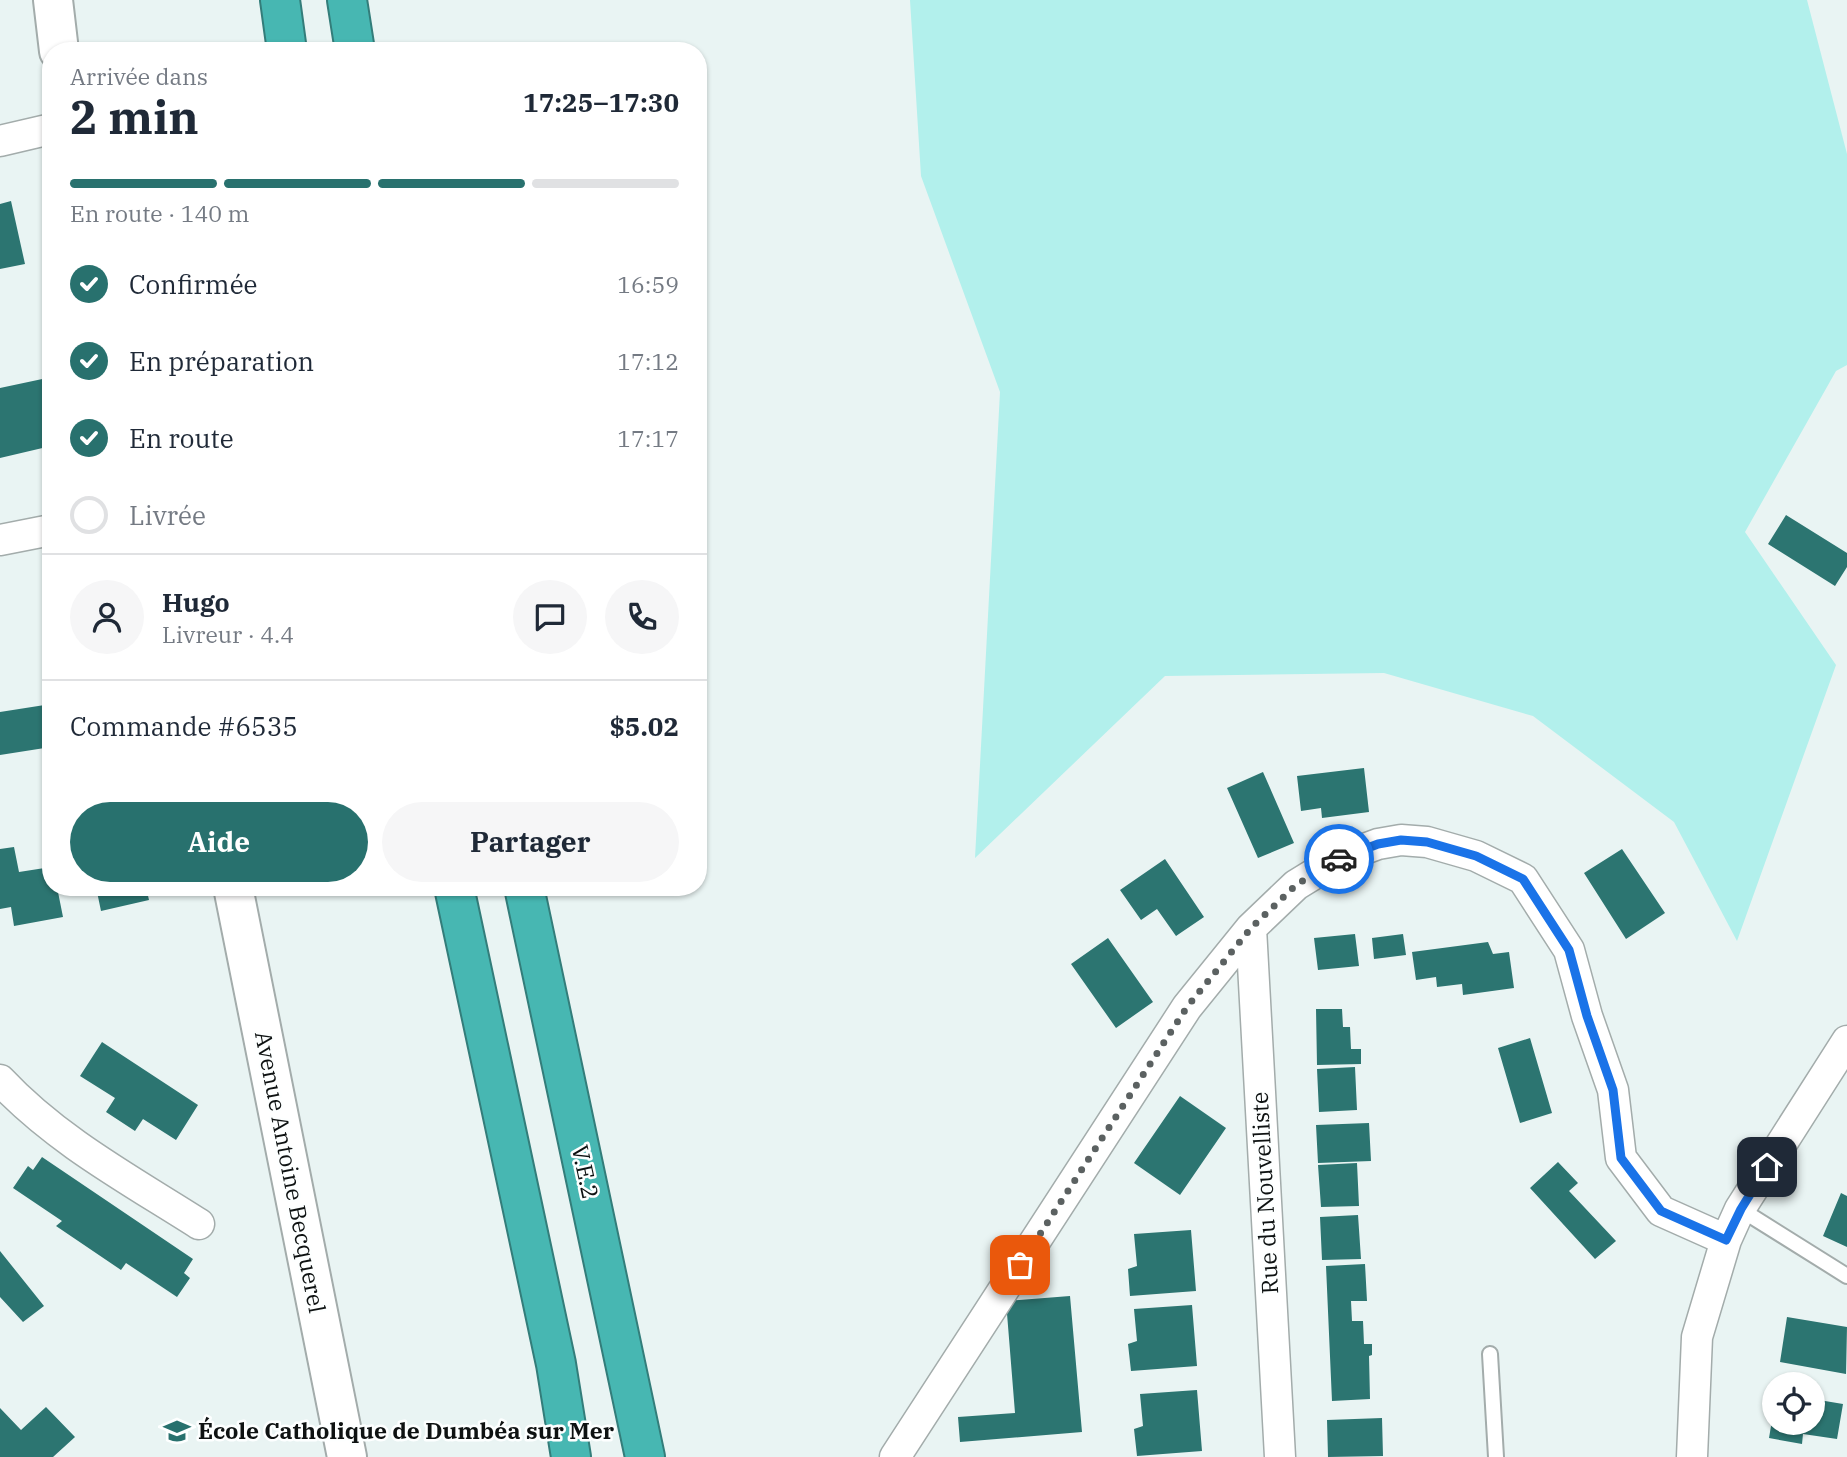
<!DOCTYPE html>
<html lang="fr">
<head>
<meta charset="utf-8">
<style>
  :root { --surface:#fff; --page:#f6f6f7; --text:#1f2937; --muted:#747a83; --line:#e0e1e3; --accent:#28716e }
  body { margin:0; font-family:"IBM Plex Serif",serif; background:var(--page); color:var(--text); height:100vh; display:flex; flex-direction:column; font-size:26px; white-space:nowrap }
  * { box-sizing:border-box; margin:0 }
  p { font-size:23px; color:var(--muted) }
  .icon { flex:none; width:38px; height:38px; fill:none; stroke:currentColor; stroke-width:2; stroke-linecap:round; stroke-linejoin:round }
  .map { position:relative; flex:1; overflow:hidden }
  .panel { position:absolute; left:42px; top:42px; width:665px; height:854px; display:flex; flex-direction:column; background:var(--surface); border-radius:28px; box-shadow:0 2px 5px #0004 }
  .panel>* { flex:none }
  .tools { position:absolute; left:1762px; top:1372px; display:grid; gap:14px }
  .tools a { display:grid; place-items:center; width:63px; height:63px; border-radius:50%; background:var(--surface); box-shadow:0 2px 5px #0004; font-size:35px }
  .pin { position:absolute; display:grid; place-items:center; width:60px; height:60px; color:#fff; margin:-30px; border-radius:14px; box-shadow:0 4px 10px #0006 }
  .courier { position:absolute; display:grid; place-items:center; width:70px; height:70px; margin:-35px; border:5px solid #1a73e8; border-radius:50%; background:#fff; color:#222; box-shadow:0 2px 9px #0007 }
  .overview em { font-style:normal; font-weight:700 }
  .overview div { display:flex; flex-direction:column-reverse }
  .overview { display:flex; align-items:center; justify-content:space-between; height:119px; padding:0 28px }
  h1 { font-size:46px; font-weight:700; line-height:52px }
  .bar { display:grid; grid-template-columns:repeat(4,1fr); gap:10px 7px; align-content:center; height:84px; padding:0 28px }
  .bar i { height:9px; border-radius:5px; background:var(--line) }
  .bar .on { background:var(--accent) }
  .bar p { grid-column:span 4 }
  .line { display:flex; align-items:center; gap:18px; padding:0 28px; border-top:2px solid var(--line) }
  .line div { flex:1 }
  .round { display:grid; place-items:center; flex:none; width:74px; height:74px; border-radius:37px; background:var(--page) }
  ol { padding:0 28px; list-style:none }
  li { display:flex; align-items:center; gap:21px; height:77px }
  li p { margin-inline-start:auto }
  li .icon { padding:7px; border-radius:50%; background:var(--accent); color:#fff; stroke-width:4 }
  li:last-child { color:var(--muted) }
  li i { width:38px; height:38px; border:4px solid var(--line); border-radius:50% }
  .button { display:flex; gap:14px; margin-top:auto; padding:14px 28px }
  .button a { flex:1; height:80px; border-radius:42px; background:var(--accent); color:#fff; font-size:28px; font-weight:700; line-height:80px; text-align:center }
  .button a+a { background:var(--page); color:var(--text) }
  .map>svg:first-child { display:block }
  .green { fill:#b2f0ec }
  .building { fill:#2c7571 }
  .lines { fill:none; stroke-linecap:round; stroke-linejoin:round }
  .lane-casing { stroke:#a3acab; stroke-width:18 }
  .street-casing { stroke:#a3acab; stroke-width:33 }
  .secondary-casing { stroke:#a3acab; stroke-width:42 }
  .highway-casing { stroke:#337d7a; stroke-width:42 }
  .lane { stroke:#fff; stroke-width:14 }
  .street { stroke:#fff; stroke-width:30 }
  .secondary { stroke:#fff; stroke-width:38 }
  .highway { stroke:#47b7b2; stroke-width:38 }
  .done { stroke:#5b6161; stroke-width:7; stroke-dasharray:0 12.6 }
  .route { stroke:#1a73e8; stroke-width:9 }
  .labels { text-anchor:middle; stroke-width:5; stroke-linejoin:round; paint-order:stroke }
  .street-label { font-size:23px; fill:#0e1212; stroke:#fdffff }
  .poi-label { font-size:23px; font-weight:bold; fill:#0e1212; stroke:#fdffff; text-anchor:start }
</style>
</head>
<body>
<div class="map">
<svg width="1847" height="1457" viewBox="0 0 1847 1457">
  <rect width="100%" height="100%" fill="#e9f4f3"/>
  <path class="green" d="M910,0H1807L1847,154V365L1836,371L1745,532L1836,665L1737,941L1674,822L1533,716L1384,673L1165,676L975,858L1000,392L921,176Z"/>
  <path class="building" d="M11,201L25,264L0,269V204Z
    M47,378L51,390V446L0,458V388Z
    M1786,515L1847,553V567L1835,586L1768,544Z
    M51,704V747L0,755V712Z
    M1364,768L1369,812L1322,818L1321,808L1301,811L1297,776Z
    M1263,772L1294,843L1258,858L1227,788Z
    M14,847L19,872L51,867V887H57L63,917L14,926L11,907L0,909V849Z
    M1622,849L1665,913L1626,939L1584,873Z
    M1165,859L1204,917L1176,936L1157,909L1141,920L1120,890Z
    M96,887H146L149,900L101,911Z
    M1355,934L1359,966L1318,970L1314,938Z
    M1403,934L1406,955L1374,959L1372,938Z
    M1108,938L1153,1002L1116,1028L1071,964Z
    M1488,942L1493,954L1509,952L1514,988L1463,995L1462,984L1437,987L1436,977L1416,980L1412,952Z
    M1316,1009H1342L1343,1027H1350L1351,1049H1361V1064L1317,1065Z
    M1530,1038L1552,1113L1520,1123L1498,1048Z
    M102,1042L198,1105L176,1140L143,1119L135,1131L106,1112L115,1098L80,1076Z
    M1355,1067L1357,1110L1319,1112L1317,1069Z
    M1180,1096L1226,1128L1180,1195L1134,1163Z
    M1369,1123L1371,1161L1318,1163L1316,1125Z
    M42,1157L193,1259L184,1273L190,1278L177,1297L126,1263L121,1270L56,1226L62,1221L13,1188L28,1166L33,1170Z
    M1558,1162L1578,1183L1569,1191L1616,1241L1595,1259L1530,1188Z
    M1357,1163L1359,1206L1321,1207L1318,1165Z
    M1841,1193L1847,1196V1247L1823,1236Z
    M1358,1215L1361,1259L1322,1260L1320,1217Z
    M1191,1230L1196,1291L1130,1296L1128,1269L1137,1266L1134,1234Z
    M0,1251L44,1306L23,1322L0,1297Z
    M1365,1264L1367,1301H1351L1352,1321H1363L1364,1344H1372V1355L1369,1356L1370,1399L1332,1401L1326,1266Z
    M1070,1296L1082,1432L960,1442L958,1417L1015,1413L1006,1301Z
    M1192,1305L1197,1366L1131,1371L1128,1344L1137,1341L1134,1309Z
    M1787,1317L1847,1327L1846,1374L1780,1362Z
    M1197,1390L1202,1451L1137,1456L1134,1429L1143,1426L1140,1394Z
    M1813,1399L1843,1404L1837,1439L1803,1434L1802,1444L1769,1438L1773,1414L1774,1423H1813Z
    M46,1407L75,1437L53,1457H0V1408L21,1430Z
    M1382,1418L1383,1456L1328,1457L1327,1420Z"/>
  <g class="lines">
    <defs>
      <path id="lane" d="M1740,1209L1847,1276
        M1490,1354L1496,1457"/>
      <path id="street" d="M0,141L51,129
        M0,540L51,530
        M1251,928L1280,1457
        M0,1080C56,1140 130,1180 199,1224
        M895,1457L1187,1007L1251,928L1296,885L1340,858L1378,844L1401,840L1427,842L1476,856L1523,879L1569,950L1587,1016L1613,1090L1621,1158L1661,1211L1726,1240
        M1692,1457L1697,1337L1726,1240L1740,1209L1847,1041"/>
      <path id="secondary" d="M53,0L59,51
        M233,887L347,1457"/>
      <path id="highway" d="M280,0L287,51
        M347,0L355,51
        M454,887L556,1364L571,1457
        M524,887L645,1457"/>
    </defs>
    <use href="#lane" class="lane-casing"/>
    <use href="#street" class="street-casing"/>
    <use href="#secondary" class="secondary-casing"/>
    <use href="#highway" class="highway-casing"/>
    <use href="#lane" class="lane"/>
    <use href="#street" class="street"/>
    <use href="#secondary" class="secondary"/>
    <use href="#highway" class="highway"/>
  </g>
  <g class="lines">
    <path class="done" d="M1020,1265L1187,1007L1251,928L1296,885L1339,859"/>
    <path class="route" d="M1339,859L1378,844L1401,840L1427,842L1476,856L1523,879L1569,950L1587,1016L1613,1090L1621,1158L1661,1211L1726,1240L1741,1209L1767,1167"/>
  </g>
  <defs>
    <symbol id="school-bare" viewBox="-9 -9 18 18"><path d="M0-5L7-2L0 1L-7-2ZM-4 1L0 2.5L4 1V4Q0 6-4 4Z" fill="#28716e" stroke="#fdffff" stroke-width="2.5" paint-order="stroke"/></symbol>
  </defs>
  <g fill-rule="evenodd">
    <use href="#school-bare" x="158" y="1412" width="38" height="38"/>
  </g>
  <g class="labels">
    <g class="street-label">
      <text transform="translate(290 1172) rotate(79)" y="8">Avenue Antoine Becquerel</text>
      <text transform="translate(585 1172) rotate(78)" y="8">V.E.2</text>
      <text transform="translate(1265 1193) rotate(-93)" y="8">Rue du Nouvelliste</text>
    </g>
    <g class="poi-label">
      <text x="198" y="1439">École Catholique de Dumbéa sur Mer</text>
    </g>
  </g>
</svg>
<div class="tools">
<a><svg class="icon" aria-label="locate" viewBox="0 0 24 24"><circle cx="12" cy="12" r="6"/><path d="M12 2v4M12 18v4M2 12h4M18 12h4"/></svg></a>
</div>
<div class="pin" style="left:1020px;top:1265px;background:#ea580c"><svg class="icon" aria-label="bag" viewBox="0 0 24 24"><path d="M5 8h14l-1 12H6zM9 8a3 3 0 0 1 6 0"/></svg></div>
<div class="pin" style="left:1767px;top:1167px;background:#1f2937"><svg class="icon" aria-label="home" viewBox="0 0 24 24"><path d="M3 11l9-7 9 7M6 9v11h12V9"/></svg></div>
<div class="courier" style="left:1339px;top:859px"><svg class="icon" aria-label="car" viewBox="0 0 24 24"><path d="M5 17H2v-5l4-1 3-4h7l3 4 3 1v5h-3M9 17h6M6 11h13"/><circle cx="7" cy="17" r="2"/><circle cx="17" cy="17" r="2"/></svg></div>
<section class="panel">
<div class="overview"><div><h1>2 min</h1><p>Arrivée dans</p></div><em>17:25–17:30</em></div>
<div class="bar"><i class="on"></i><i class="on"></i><i class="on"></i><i></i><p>En route · 140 m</p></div>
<ol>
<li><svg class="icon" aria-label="check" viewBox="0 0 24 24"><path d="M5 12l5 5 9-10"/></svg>Confirmée<p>16:59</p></li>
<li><svg class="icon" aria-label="check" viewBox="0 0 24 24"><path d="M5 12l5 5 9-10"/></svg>En préparation<p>17:12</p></li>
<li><svg class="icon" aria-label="check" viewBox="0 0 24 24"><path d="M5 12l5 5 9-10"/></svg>En route<p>17:17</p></li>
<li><i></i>Livrée</li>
</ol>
<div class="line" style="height:126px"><a class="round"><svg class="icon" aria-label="person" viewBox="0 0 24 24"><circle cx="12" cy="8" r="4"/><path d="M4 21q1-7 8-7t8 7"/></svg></a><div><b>Hugo</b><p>Livreur · 4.4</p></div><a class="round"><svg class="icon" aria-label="chat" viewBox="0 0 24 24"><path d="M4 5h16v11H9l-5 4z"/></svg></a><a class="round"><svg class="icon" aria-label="phone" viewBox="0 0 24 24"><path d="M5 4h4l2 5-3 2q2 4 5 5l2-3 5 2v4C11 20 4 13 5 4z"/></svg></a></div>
<div class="line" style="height:91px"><div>Commande #6535</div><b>$5.02</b></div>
<div class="button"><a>Aide</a><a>Partager</a></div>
</section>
</div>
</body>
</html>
